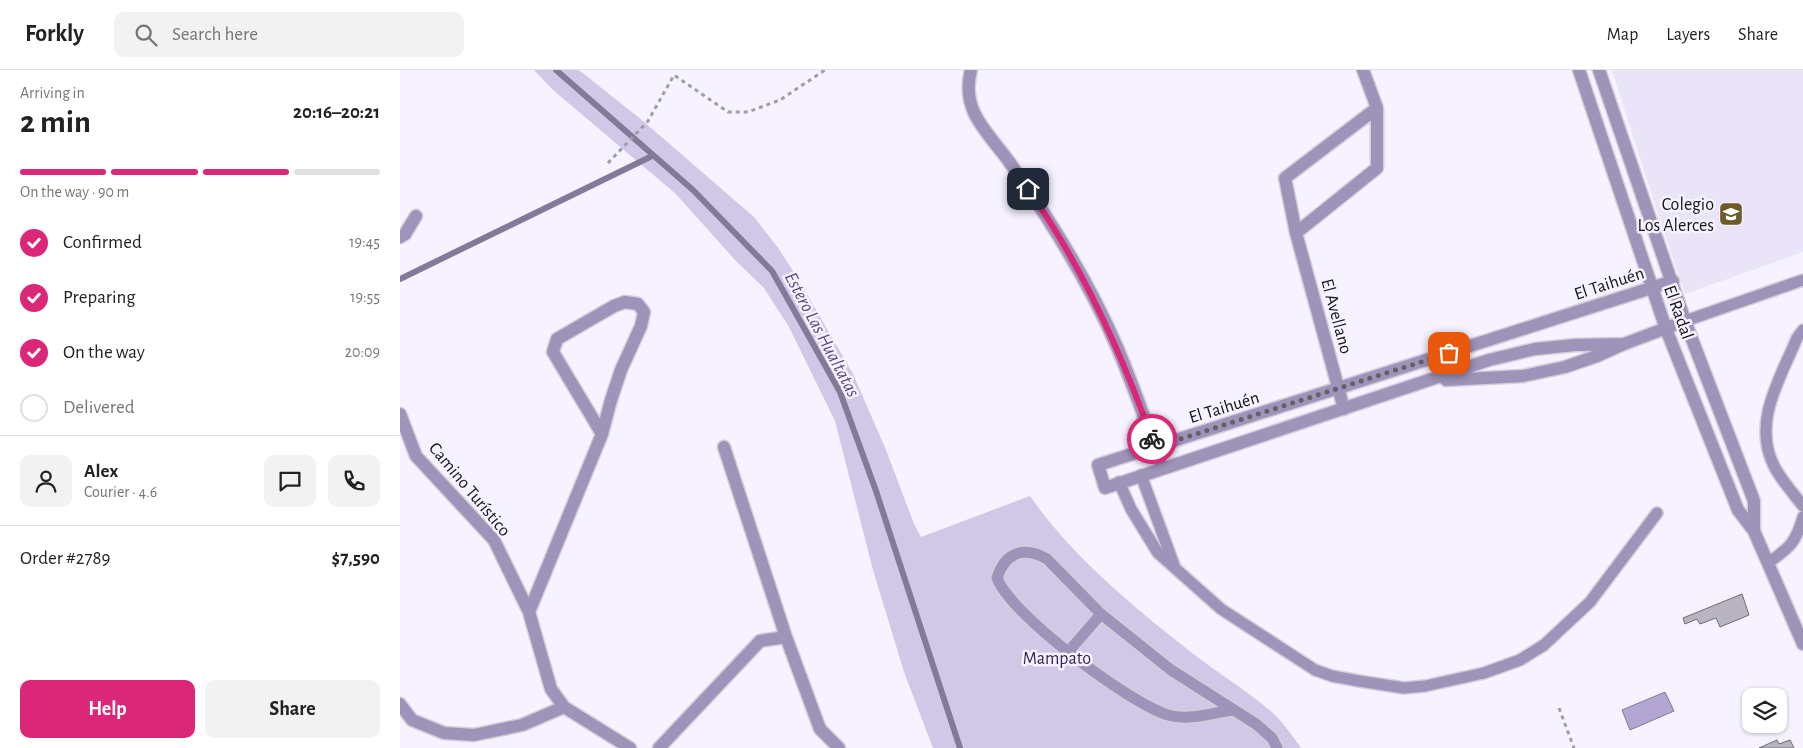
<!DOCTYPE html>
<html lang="en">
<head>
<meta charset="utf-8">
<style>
  :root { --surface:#fff; --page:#f2f2f2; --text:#222; --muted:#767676; --line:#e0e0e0; --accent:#db2777 }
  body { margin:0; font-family:"Alegreya Sans",sans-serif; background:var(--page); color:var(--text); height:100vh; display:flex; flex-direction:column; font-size:19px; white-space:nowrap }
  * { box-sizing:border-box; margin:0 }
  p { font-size:16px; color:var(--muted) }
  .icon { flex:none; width:28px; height:28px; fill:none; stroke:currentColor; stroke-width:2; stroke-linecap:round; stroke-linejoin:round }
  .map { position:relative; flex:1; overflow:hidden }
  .panel { display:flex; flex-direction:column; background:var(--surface); width:400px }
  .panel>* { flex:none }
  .fabs { position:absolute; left:1342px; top:618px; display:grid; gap:10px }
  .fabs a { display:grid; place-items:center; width:45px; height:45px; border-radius:10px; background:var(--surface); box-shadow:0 1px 4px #0004; font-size:25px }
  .pin { position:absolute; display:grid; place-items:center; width:42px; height:42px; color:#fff; margin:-21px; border-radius:10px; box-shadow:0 2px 8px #0006 }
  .courier { position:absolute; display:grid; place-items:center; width:50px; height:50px; margin:-25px; border:4px solid #db2777; border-radius:50%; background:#fff; color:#222; box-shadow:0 1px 6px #0007 }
  .summary em { font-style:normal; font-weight:700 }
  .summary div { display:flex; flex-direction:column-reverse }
  .summary { display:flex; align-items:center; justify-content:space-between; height:85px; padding:0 20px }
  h1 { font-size:32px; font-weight:700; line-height:38px }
  .bar { display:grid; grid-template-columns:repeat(4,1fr); gap:8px 5px; align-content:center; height:60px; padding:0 20px }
  .bar i { height:6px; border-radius:4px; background:var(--line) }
  .bar .selected { background:var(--accent) }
  .bar p { grid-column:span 4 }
  .line { display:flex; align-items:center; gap:12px; padding:0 20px; border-top:1px solid var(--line) }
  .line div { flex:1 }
  .round { display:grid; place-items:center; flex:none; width:52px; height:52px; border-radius:10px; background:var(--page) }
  ol { padding:0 20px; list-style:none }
  li { display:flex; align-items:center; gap:15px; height:55px }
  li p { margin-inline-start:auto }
  li .icon { padding:5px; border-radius:50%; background:var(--accent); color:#fff; stroke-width:4 }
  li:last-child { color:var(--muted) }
  li i { width:28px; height:28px; border:2px solid var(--line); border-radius:50% }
  .primary-button { display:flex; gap:10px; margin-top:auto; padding:10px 20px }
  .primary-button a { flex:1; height:58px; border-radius:10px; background:var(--accent); color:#fff; font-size:20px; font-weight:700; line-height:58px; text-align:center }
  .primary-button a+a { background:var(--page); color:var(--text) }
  header { display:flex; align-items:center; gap:30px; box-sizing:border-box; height:70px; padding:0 25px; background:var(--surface); border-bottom:1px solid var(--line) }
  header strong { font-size:24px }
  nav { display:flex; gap:28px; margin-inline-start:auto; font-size:18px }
  .search { width:350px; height:45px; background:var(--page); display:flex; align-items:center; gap:12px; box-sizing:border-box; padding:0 18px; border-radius:10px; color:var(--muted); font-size:19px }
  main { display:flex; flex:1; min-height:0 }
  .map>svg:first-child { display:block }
  .built { fill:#e9e4f7 }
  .green { fill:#d0c8e7 }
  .water { fill:#b3a6d2; stroke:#837a9a }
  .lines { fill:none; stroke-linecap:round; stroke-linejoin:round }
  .stream { stroke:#837a9a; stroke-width:6 }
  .building { fill:#b8b5c0; stroke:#6e6b76 }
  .lane-casing { stroke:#d2ceda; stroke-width:14 }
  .street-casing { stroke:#d2ceda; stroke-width:15 }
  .path { stroke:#a09da7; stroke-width:3; stroke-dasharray:4 4; stroke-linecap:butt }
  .lane { stroke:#9e93b9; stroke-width:11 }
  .street { stroke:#9e93b9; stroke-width:12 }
  .done { stroke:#636168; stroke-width:5; stroke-dasharray:0 9 }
  .route { stroke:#db2777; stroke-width:6 }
  .labels { text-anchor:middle; stroke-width:5; stroke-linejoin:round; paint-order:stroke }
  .poi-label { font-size:18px; fill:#141317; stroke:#f6f2ff; text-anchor:end }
  .street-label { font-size:18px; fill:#141317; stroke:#f6f2ff }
  .park-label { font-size:18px; fill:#341f55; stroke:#f6f2ff }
  .water-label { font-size:19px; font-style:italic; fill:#5e4a84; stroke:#f6f2ff }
</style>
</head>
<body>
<header>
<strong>Forkly</strong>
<div class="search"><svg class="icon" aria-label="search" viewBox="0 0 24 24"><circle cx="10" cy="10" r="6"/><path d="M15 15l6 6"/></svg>Search here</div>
<nav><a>Map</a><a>Layers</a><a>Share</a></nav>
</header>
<main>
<section class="panel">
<div class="summary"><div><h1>2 min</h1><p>Arriving in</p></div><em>20:16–20:21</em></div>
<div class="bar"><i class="selected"></i><i class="selected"></i><i class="selected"></i><i></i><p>On the way · 90 m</p></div>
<ol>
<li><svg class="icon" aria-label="check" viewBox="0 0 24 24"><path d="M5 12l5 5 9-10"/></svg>Confirmed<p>19:45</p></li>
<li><svg class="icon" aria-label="check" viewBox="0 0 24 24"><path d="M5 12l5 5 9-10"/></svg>Preparing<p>19:55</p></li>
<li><svg class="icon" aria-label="check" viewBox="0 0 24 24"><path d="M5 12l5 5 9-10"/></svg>On the way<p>20:09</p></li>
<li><i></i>Delivered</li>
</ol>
<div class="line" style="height:90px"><a class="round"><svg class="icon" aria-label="person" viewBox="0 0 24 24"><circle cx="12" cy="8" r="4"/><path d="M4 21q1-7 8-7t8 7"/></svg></a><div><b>Alex</b><p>Courier · 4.6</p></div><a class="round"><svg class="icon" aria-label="chat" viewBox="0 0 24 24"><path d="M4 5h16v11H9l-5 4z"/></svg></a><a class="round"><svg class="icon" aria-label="phone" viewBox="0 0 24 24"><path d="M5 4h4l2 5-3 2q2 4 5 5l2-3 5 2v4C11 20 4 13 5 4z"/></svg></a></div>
<div class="line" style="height:65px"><div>Order #2789</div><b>$7,590</b></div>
<div class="primary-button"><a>Help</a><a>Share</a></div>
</section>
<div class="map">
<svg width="1403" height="678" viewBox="0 0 1403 678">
  <rect width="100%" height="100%" fill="#f6f2ff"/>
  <path class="built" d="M1212,0H1403V182L1285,224L1246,107Z"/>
  <path class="green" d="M134,0H179L243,51L354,147L379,179L400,212L453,304L486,380L514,454L521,467L630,426C674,489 736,539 796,586C822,606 851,623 875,645C885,655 893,667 901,678H533L504,602L473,500L435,351L389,257L364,218L335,190L276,124L153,20Z"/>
  <path class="water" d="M1265,622L1274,641L1230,660L1222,640Z"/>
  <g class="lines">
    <path class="stream" d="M156,0L293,120L372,201L440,322L476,421L560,678
      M0,209L250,87"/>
  </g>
  <path class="building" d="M1342,524L1349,545L1320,557L1316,548L1300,554L1297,549L1285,554L1283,548Z
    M1377,670L1379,674L1390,670L1394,678H1359Z"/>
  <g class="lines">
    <defs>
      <path id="lane" d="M1285,251L1403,210
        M1403,260L1397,268C1380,309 1352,352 1374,396C1381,410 1393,423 1403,436
        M741,405L774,495
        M719,412L731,439L758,483L821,539L915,600L932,606L959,611L1004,618L1025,616L1084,603L1120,590L1144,575L1190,532L1257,443
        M1368,493C1389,478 1396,473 1403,447
        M669,581L701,544
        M832,640C812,643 788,651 768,645C729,633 611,545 597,508C605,482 624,476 647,489L701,544L771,600L856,654L872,668L877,678"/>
      <path id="street" d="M571,0C560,42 589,63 610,93C651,151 689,212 717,277C734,317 748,357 762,398
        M1179,0L1266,259L1338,440L1354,461L1403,574
        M1199,0L1285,251L1354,431V461
        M896,163L977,98V38L963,0
        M0,167L5,164L16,146
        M1224,274L1175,275L1135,279L1089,290L705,418L698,395L1273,211
        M1046,310L1123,306L1165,297L1197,286L1224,274L1285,251
        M944,339L896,163L885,108L977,38
        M0,344L16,386L94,470L129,542L151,619L164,637L230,678
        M324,377L386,567L420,659L439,678
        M129,542L202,364L211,330L221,300L241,256L244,242L238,234L225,232L214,236L157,269L153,282L202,364
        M0,634L12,650L44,663L74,665L122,655L164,637
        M259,678L360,571L386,567"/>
    </defs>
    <use href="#lane" class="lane-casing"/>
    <use href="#street" class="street-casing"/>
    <path class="path" d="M208,93L248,51L274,5L328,42H348L380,30L425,0
      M1159,638L1174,678"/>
    <use href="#lane" class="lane"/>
    <use href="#street" class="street"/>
  </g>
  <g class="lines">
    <path class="done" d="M752,369L755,377L1049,283"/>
    <path class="route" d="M628,119C682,196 721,281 752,369"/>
  </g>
  <defs>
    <symbol id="school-square" viewBox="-11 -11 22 22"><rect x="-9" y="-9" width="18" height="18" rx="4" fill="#6e5b29" stroke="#f6f2ff"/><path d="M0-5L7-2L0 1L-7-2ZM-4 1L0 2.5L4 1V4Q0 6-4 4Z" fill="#fff"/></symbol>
  </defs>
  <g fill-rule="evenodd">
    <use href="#school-square" x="1317" y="130" width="28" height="28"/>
  </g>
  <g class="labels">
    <g class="poi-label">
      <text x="1314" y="140">Colegio<tspan x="1314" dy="21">Los Alerces</tspan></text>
    </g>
    <g class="street-label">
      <text transform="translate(1209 213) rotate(-18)" y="6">El Taihuén</text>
      <text transform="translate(1279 242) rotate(70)" y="6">El Radal</text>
      <text transform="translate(937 246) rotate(75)" y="6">El Avellano</text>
      <text transform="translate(824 337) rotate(-17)" y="6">El Taihuén</text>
      <text transform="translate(70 419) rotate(50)" y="6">Camino Turístico</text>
    </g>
    <g class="park-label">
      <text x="657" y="594">Mampato</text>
    </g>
    <g class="water-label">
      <text transform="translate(423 264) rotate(62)" y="7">Estero Las Hualtatas</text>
    </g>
  </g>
</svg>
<div class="fabs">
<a><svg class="icon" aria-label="layers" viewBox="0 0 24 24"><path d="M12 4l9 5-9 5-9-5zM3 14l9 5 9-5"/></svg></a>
</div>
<div class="pin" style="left:1049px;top:283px;background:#ea580c"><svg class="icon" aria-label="bag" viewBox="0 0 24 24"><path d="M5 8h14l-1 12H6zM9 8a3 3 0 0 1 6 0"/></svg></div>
<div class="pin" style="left:628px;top:119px;background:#1f2937"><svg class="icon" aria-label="home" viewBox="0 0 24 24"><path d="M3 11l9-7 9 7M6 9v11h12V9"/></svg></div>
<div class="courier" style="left:752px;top:369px"><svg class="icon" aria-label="bike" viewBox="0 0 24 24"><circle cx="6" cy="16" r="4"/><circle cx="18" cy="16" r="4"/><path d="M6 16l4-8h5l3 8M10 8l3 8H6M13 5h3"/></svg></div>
</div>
</main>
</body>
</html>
